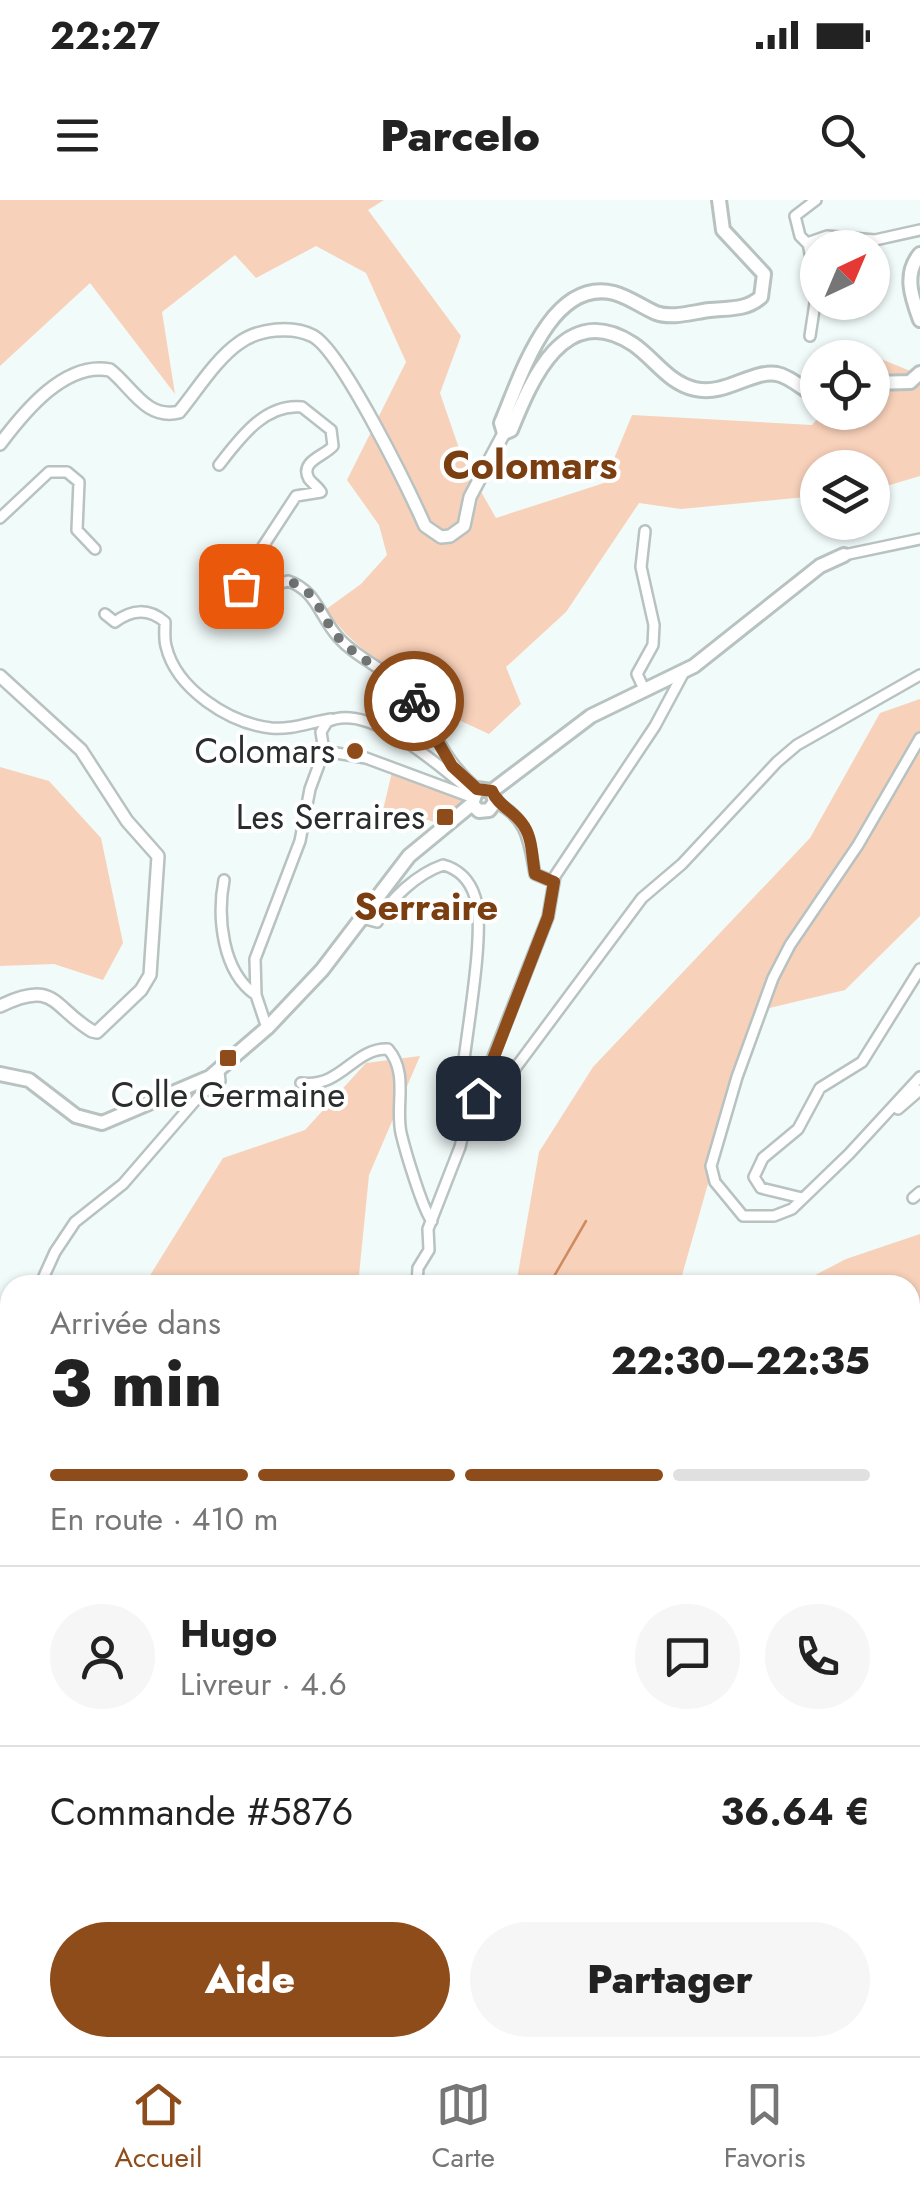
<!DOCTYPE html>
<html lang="fr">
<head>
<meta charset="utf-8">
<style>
  :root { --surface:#fff; --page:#f6f6f6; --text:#222; --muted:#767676; --line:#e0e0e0; --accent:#8e4c1a }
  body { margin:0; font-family:Jost,sans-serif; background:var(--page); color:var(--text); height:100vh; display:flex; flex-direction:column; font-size:38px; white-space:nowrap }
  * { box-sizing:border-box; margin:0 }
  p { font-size:32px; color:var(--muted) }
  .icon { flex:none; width:55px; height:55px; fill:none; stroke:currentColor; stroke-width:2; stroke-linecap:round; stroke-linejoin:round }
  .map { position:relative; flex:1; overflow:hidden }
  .side { position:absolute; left:0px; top:1075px; width:920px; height:782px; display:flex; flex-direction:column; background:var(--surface); border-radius:30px 30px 0 0; box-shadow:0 2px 8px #0004 }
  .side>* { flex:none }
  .needle { width:65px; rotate:44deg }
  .tools { position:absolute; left:800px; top:30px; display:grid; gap:20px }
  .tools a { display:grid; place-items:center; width:90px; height:90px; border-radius:50%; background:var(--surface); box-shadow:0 2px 8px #0004; font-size:50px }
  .pin { position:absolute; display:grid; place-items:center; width:85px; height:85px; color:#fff; margin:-42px; border-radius:20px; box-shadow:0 5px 15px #0006 }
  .courier { position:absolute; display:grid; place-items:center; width:100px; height:100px; margin:-50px; border:8px solid #8e4c1a; border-radius:50%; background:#fff; color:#222; box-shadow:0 2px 12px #0007 }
  .overview em { font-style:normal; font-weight:800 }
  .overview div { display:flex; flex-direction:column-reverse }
  .overview { display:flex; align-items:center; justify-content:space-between; height:170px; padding:0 50px }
  h1 { font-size:65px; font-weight:800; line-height:75px }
  .bar { display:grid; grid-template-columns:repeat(4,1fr); gap:15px 10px; align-content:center; height:120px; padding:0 50px }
  .bar i { height:12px; border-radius:8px; background:var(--line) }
  .bar .selected { background:var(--accent) }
  .bar p { grid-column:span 4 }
  .line { display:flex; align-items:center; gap:25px; padding:0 50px; border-top:2px solid var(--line) }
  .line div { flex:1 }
  .round { display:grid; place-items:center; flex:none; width:105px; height:105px; border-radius:52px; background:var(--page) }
  .action { display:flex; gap:20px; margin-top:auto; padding:20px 50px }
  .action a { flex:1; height:115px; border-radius:60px; background:var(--accent); color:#fff; font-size:40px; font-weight:800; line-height:115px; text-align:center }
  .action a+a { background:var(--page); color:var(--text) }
  .status { display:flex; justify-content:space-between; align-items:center; height:70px; padding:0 50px; background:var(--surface); direction:ltr }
  .status svg { height:28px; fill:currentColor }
  header { display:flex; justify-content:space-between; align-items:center; height:130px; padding:0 50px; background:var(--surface); font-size:45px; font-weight:800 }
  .tab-bar { display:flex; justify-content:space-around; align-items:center; height:140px; border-top:2px solid var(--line); background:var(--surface); font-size:28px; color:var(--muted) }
  .tab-bar a { display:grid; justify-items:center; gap:5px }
  .tab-bar .selected { color:var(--accent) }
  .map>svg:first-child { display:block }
  .green { fill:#f8d1ba }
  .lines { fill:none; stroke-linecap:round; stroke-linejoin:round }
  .stream { stroke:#cf8b60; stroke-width:2.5 }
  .minor-casing { stroke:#b8c2c0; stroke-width:14 }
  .tertiary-casing { stroke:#b8c2c0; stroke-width:16 }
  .secondary-casing { stroke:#b8c2c0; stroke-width:18 }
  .minor { stroke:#fff; stroke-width:9 }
  .tertiary { stroke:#fff; stroke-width:11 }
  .secondary { stroke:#fff; stroke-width:12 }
  .done { stroke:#707574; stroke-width:10; stroke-dasharray:0 18 }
  .route { stroke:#8e4c1a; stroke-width:12 }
  .poi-dot { fill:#8e4c1a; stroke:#fff; stroke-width:4 }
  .labels { text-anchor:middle; stroke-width:8; stroke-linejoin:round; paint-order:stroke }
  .poi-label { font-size:35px; fill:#2a2d2d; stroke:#fff; text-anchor:end }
  .neighbourhood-label { font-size:38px; font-weight:bold; fill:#7a3e10; stroke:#fff }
  .quarter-label { font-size:40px; font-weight:bold; fill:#7a3e10; stroke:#fff }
</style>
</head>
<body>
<div class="status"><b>22:27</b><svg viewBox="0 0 49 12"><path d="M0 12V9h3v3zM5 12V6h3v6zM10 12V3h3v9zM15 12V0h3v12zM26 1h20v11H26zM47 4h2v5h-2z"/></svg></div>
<header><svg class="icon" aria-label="menu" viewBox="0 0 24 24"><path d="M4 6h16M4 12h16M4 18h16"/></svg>Parcelo<svg class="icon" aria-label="search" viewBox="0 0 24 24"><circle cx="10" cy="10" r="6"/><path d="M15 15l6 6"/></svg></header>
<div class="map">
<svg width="920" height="1856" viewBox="0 0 920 1856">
  <rect width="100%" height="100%" fill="#f1fbf9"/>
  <path class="green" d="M0,0H384L368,10L461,136L440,193L463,260L496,318L604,283L632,215L812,225L822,213L872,212V158L867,157L869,154L920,175V276L873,290L872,268H818L817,296L681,309L639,303L566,412L506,467L521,504L489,534L422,503L346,434L325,410L361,384L387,355L379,325L347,280L406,162L366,73L316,46L256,78L235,55L162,112L175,194L90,83L0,166Z
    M920,499V716L845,790L757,811L681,1079L686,1085H516L539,952L593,867L810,638L880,513Z
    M0,567L49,581L101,638L123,743L103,780L54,764L0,766Z
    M392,572L465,599V601L437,623L416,616L414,621L383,610Z
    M420,856L369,975L358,1085H144L223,958L305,930L366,863Z
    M920,1034V1212H910V1085H796L846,1059Z
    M0,1395L10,1420V1848H466L472,1856H0Z
    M920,1460V1609L913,1610L910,1621V1463Z
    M910,1705L920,1708V1856H705L696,1848H910Z"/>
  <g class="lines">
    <path class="stream" d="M549,1085L586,1021
      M910,1143L920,1145
      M0,1669L10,1650"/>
    <defs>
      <path id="minor" d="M816,0L795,16L800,36L807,43L827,36L875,40L920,30
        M808,43L817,90L810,136
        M219,265C240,238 265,203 302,207L331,230L333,246C325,256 299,261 309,279C313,284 318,287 321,292L296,296L239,383L257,390L288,381C316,390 320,417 338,437C359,461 391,470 410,495C436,529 441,558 477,589
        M0,318L49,272H67L79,282L77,330L95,349
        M645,331L641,367L654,425L653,445L637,474L645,491
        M844,355L920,339
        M105,414L115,422C132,409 149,408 165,422C165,430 164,439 166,446C176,489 229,523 271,528C293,530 310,522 331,519
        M920,538L858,645L790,745L773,778L737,877L711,966L715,982L743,1016H774L792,1009L849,954L920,877
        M324,551L366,558L471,597
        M495,602C528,618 529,642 535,674L554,682
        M224,680C217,717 222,772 256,795
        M362,718L377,722C391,698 417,674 443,665C459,669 470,681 475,697C487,732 463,850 460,894L466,907L478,908L505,882L642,698L682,664L777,562L797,545L920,475
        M267,828L256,795L255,759L300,641L310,589L324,551L321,532L327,522C368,501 435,563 467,588
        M301,883C342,888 353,848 388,849C409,873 395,905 401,933C405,950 423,1011 432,1021
        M898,909L920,890
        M472,910L548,717L555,676L655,526L684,472
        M802,998L761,988L754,977L763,958L798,929L820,888L862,862L920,769
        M913,998L920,992
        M40,1085L55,1052L75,1022L123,984L200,895L220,881L219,872
        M417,1085L418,1068L429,1050L428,1029L460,947L469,909
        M0,1161L10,1147
        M0,1229L10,1232
        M910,1369L920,1366
        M558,1848L563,1856
        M583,1848L587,1856"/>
      <path id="tertiary" d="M0,244C24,212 65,161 110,170C132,187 146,220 179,212C197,190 216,159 239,143C258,129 292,125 313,136C342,152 409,290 425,326L441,337L450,336L464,326L470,297L504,233
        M0,476L81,550L127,621L158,656L150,775L141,790L97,832L92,831C52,807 56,779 0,806"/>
      <path id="secondary" d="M920,54C903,74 912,98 920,120
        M872,183L910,182L920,173
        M504,233L501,223C520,179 550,77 614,93C629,97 642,107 656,113C672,119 693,112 710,110C730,108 746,110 761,97L764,74L723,30L719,0
        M504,233L511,230C531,181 564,99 633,144C654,158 668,183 695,189C726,196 751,170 777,174C792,177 804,191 818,197
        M492,591L591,516L694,466L820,366L844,355
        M472,604L479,611L489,610L495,602L492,591
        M472,604L477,589L492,591
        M0,874L29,880L76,916L102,923L210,877L267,828L322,770L409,656L472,604"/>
    </defs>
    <use href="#minor" class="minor-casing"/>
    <use href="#tertiary" class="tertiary-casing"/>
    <use href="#secondary" class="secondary-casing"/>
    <use href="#minor" class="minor"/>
    <use href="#tertiary" class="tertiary"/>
    <use href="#secondary" class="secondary"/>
  </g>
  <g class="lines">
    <path class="done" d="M241,386C261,394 275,377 293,383C317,391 322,419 337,436C359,462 394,472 414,501"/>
    <path class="route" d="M414,501L452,566L477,589L492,591C498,606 515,611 524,626C533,640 532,659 535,674L554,682L548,717L478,898"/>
  </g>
  <g class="poi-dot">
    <circle cx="355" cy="551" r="10"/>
    <rect x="435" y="607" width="20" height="20" rx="5"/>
    <rect x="218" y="848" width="20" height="20" rx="5"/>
  </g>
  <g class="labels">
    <g class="poi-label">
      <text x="335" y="563">Colomars</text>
      <text x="425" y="629">Les Serraires</text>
      <text x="228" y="907" text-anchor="middle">Colle Germaine</text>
    </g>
    <g class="neighbourhood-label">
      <text x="426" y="720">Serraire</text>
    </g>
    <g class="quarter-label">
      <text x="530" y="279">Colomars</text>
    </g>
  </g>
</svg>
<div class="tools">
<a><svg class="needle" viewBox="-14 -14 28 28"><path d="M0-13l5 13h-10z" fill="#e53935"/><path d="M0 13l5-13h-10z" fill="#767676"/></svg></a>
<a><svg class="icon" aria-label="locate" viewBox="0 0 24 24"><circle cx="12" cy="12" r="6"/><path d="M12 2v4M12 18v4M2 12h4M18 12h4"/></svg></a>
<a><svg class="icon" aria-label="layers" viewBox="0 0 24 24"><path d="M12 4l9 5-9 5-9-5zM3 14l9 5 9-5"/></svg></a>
</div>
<div class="pin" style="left:241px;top:386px;background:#ea580c"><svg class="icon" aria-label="bag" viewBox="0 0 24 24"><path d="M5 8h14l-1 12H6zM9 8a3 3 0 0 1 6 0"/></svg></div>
<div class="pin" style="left:478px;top:898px;background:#1f2937"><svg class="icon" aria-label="home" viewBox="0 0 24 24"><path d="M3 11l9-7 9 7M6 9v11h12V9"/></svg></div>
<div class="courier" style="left:414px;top:501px"><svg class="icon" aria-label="bike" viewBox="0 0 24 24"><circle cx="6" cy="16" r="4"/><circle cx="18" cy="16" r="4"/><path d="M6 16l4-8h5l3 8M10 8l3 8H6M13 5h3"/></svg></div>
<section class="side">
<div class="overview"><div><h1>3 min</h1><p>Arrivée dans</p></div><em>22:30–22:35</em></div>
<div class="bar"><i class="selected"></i><i class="selected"></i><i class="selected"></i><i></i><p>En route · 410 m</p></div>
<div class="line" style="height:180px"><a class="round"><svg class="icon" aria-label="person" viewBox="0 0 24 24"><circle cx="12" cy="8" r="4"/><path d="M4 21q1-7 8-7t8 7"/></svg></a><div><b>Hugo</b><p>Livreur · 4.6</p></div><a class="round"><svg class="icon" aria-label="chat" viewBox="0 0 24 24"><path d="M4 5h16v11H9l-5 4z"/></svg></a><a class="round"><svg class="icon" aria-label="phone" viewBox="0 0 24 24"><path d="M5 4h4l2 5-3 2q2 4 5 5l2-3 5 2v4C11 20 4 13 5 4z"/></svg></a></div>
<div class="line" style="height:130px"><div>Commande #5876</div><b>36.64 €</b></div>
<div class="action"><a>Aide</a><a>Partager</a></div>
</section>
</div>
<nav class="tab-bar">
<a class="selected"><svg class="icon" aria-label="home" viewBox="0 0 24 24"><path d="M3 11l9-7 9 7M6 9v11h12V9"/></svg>Accueil</a>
<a><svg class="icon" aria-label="map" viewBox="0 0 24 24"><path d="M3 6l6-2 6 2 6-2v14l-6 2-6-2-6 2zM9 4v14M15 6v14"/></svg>Carte</a>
<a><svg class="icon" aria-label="saved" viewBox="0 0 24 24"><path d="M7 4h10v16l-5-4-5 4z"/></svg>Favoris</a>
</nav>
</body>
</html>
